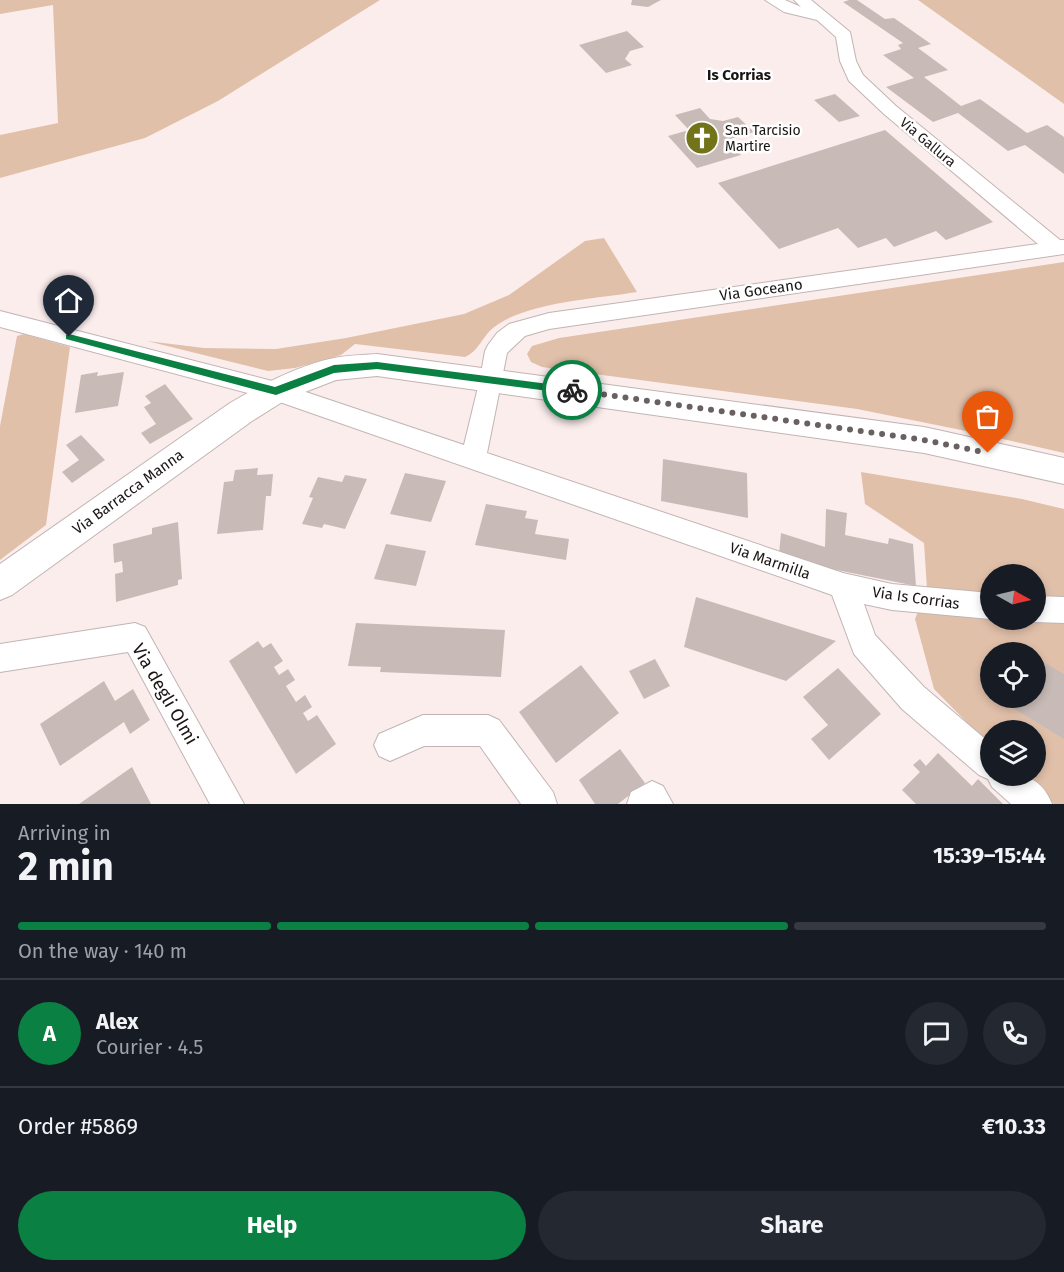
<!DOCTYPE html>
<html lang="en">
<head>
<meta charset="utf-8">
<style>
  :root { --surface:#171b24; --page:#242831; --text:#f1f3f6; --muted:#9ea1a6; --line:#363941; --accent:#0b8043 }
  body { margin:0; font-family:"Fira Sans",sans-serif; background:var(--page); color:var(--text); height:100vh; display:flex; flex-direction:column; font-size:22px; white-space:nowrap }
  * { box-sizing:border-box; margin:0 }
  p { font-size:20px; color:var(--muted) }
  .icon { flex:none; width:33px; height:33px; fill:none; stroke:currentColor; stroke-width:2; stroke-linecap:round; stroke-linejoin:round }
  .map { position:relative; height:804px; overflow:hidden }
  .panel { display:flex; flex-direction:column; background:var(--surface); flex:1 }
  .panel>* { flex:none }
  .needle { width:39px; rotate:98deg }
  .buttons { position:absolute; left:980px; top:564px; display:grid; gap:12px }
  .buttons a { display:grid; place-items:center; width:66px; height:66px; border-radius:50%; background:var(--surface); box-shadow:0 3px 9px #0003; font-size:30px }
  .pin { position:absolute; display:grid; place-items:center; width:51px; height:51px; color:#fff; margin:-62px -26px; border-radius:50% 50% 50% 0; rotate:-45deg; box-shadow:0 0 6px #0007 }
  .pin .icon { rotate:45deg }
  .courier { position:absolute; display:grid; place-items:center; width:60px; height:60px; margin:-30px; border:4px solid #0b8043; border-radius:50%; background:#fff; color:#222; box-shadow:0 2px 8px #0007 }
  .overview em { font-style:normal; font-weight:700 }
  .overview div { display:flex; flex-direction:column-reverse }
  .overview { display:flex; align-items:center; justify-content:space-between; height:102px; padding:0 18px }
  h1 { font-size:39px; font-weight:700; line-height:45px }
  .bar { display:grid; grid-template-columns:repeat(4,1fr); gap:9px 6px; align-content:center; height:72px; padding:0 18px }
  .bar i { height:8px; border-radius:4px; background:var(--line) }
  .bar .current { background:var(--accent) }
  .bar p { grid-column:span 4 }
  .line { display:flex; align-items:center; gap:15px; padding:0 18px; border-top:2px solid var(--line) }
  .line div { flex:1 }
  .round { display:grid; place-items:center; flex:none; width:63px; height:63px; border-radius:32px; background:var(--page) }
  .button { display:flex; gap:12px; margin-top:auto; padding:12px 18px }
  .button a { flex:1; height:69px; border-radius:36px; background:var(--accent); color:#fff; font-size:24px; font-weight:700; line-height:69px; text-align:center }
  .button a+a { background:var(--page); color:var(--text) }
  .map>svg:first-child { display:block }
  .green { fill:#e1c0aa; fill-rule:evenodd }
  .building { fill:#c8bbb7 }
  .lines { fill:none; stroke-linecap:round; stroke-linejoin:round }
  .minor-casing { stroke:#c2b4b4; stroke-width:2 }
  .tertiary-casing { stroke:#c2b4b4; stroke-width:2 }
  .minor { fill:#fff; fill-rule:evenodd }
  .tertiary { fill:#fff; fill-rule:evenodd }
  .route { fill:#0b8043 }
  .done { stroke:#696161; stroke-width:6; stroke-dasharray:0 10.8 }
  .labels { text-anchor:middle; stroke-width:5; stroke-linejoin:round; paint-order:stroke }
  .far-poi-label { font-size:14px; fill:#1a1515; stroke:#fefefe; text-anchor:start }
  .far-street-label { font-size:14px; fill:#1a1515; stroke:#fefefe }
  .far-quarter-label { font-size:15px; font-weight:bold; fill:#1a1515; stroke:#fefefe }
  .street-label { font-size:15px; fill:#1a1515; stroke:#fefefe }
  .near-street-label { font-size:18px; fill:#1a1515; stroke:#fefefe }
</style>
</head>
<body>
<div class="map">
<svg width="1064" height="804" viewBox="0 0 1064 804">
  <rect width="100%" height="100%" fill="#fceded"/>
  <path class="green" d="M0,0H380L218,101L145,138L0,178V135L58,123L53,5L0,14Z
    M918,0H1064V104Z
    M604,238L637,292C596,299 525,302 493,328C482,337 479,351 465,357L355,344L341,355L295,368L268,371L147,341L204,348L276,349L346,338L464,314L509,295L585,241Z
    M1064,262V453L981,434L857,409L542,367L531,362L527,354L532,346L559,338Z
    M24,334L70,347L46,525L0,560V426L17,336Z
    M861,472L1022,499L1064,509V804H1054L1023,776H1035V730H990V746L934,689L915,619L927,589L924,543L865,504ZM990,574H1035V620H990ZM990,652H1035V698H990Z"/>
  <path class="building" d="M632,0H661L648,7L631,5Z
    M849,0H857L885,19L894,18L931,44L918,48L948,70L924,77L961,106L980,99L1027,133L1047,125L1064,137V174L1025,145L1008,151L958,113L933,122L886,87L914,78L883,55L901,49L898,45L903,43L843,2Z
    M627,31L644,47L630,51L625,59L632,65L606,73L579,45Z
    M835,94L860,116L839,122L814,100Z
    M700,108L710,119L723,121L738,117L754,132L727,140L741,155L697,168L668,136L689,130L675,115Z
    M885,130L993,222L946,240L936,231L894,247L886,238L858,248L838,228L779,249L718,183Z
    M98,372L97,376L124,372L118,406L75,413L81,375Z
    M165,384L193,419L150,444L141,433L156,424L144,407L151,403L145,396Z
    M81,435L105,460L72,483L62,472L79,460L66,445Z
    M663,459L747,473L748,518L661,501Z
    M258,468L257,475L273,474L271,496H266L263,530L217,534L224,482L233,481L235,470Z
    M405,473L446,481L431,522L390,514Z
    M345,475L367,479L345,529L324,524L322,528L302,524L313,498L309,497L318,477L342,482Z
    M486,504L527,511L525,518L538,520L535,534L569,539L566,560L475,545Z
    M826,509L847,513L845,535L888,544L889,538L913,544L916,586L822,567L779,554L781,533L825,547Z
    M178,522L182,579L178,580V585L116,602L115,574L123,572L122,561L114,563L113,544L152,534V528Z
    M386,544L426,551L416,586L374,579Z
    M696,597L836,641L786,681L684,647Z
    M356,623L505,630L501,677L380,672L381,667L348,666Z
    M258,641L263,648L271,643L283,661L274,667L279,675L288,669L295,680L286,686L296,702L305,695L312,707L303,713L308,721L317,715L336,744L296,774L229,661Z
    M1035,657L1064,674V739L1003,702L1005,698H1035Z
    M655,659L670,686L644,699L629,671Z
    M581,665L619,713L556,763L519,712Z
    M838,668L881,714L829,760L811,739L828,725L803,697Z
    M104,681L115,701L133,689L150,720L130,734L124,722L60,766L40,724Z
    M620,749L645,783L618,804H595L579,780Z
    M938,753L972,786L978,779L1003,804H916L902,790L920,772L913,765L920,759L926,766Z
    M132,767L151,804H79Z"/>
  <g class="lines">
    <defs>
      <path id="minor" d="M765,0H785L801,7L794,0H811L850,32L856,61L863,75L896,106L1060,240H1064V254L549,329L525,336L507,353L487,453L843,573L892,584L990,593V619L892,610L864,604L875,635L924,687L990,743V776C1020,776 1039,772 1052,804H1011L992,787L988,779L979,775L902,709L854,654L832,595L274,400L0,327V311L276,382L464,445L480,379L485,351L488,345L497,333L509,324L549,313L1038,244L884,114L849,81L840,61L836,37L817,20L784,12Z
        M1035,596L1064,597V623L1035,622L1028,620H1035Z
        M135,623L145,627L244,804H210L128,652L0,672V644Z
        M423,715H488L499,720L553,792L557,804H521L480,746H424L390,761L379,756L374,745L379,734Z
        M652,781L663,786L673,804H627L631,792Z"/>
      <path id="tertiary" d="M377,354L924,427L1064,458V484L924,453L377,376L336,380L287,399L252,421L12,595L0,600V564L230,403C261,385 299,365 334,358C348,355 363,355 377,354Z"/>
    </defs>
    <use href="#minor" class="minor-casing"/>
    <use href="#tertiary" class="tertiary-casing"/>
    <use href="#minor" class="minor"/>
    <use href="#tertiary" class="tertiary"/>
  </g>
  <path class="route" d="M69,334L275,387L334,365L377,362L572,387L577,390L572,394L377,369L334,373L276,395L66,339V335Z"/>
  <g class="lines">
    <path class="done" d="M572,390L924,440L988,453"/>
  </g>
  <defs>
    <symbol id="church-disc" viewBox="-11 -11 22 22"><circle r="9.5" fill="#737419" stroke="#fefefe"/><path d="M-1.2-6h2.4v3.5h3.3v2.4h-3.3V6h-2.4V-.1h-3.3v-2.4h3.3Z" fill="#fff"/></symbol>
  </defs>
  <g fill-rule="evenodd">
    <use href="#church-disc" x="683" y="119" width="38" height="38"/>
  </g>
  <g class="labels">
    <g class="far-poi-label">
      <text x="725" y="135">San Tarcisio<tspan x="725" dy="16">Martire</tspan></text>
    </g>
    <g class="far-street-label">
      <text transform="translate(928 142) rotate(40)" y="5">Via Gallura</text>
    </g>
    <g class="far-quarter-label">
      <text x="739" y="80">Is Corrias</text>
    </g>
    <g class="street-label">
      <text transform="translate(761 290) rotate(-8)" y="5">Via Goceano</text>
      <text transform="translate(128 492) rotate(-36)" y="5">Via Barracca Manna</text>
      <text transform="translate(770 561) rotate(19)" y="5">Via Marmilla</text>
      <text transform="translate(916 598) rotate(8)" y="5">Via Is Corrias</text>
    </g>
    <g class="near-street-label">
      <text transform="translate(165 694) rotate(60)" y="6">Via degli Olmi</text>
    </g>
  </g>
</svg>
<div class="buttons">
<a><svg class="needle" viewBox="-14 -14 28 28"><path d="M0-13l5 13h-10z" fill="#e53935"/><path d="M0 13l5-13h-10z" fill="#9ea1a6"/></svg></a>
<a><svg class="icon" aria-label="locate" viewBox="0 0 24 24"><circle cx="12" cy="12" r="6"/><path d="M12 2v4M12 18v4M2 12h4M18 12h4"/></svg></a>
<a><svg class="icon" aria-label="layers" viewBox="0 0 24 24"><path d="M12 4l9 5-9 5-9-5zM3 14l9 5 9-5"/></svg></a>
</div>
<div class="pin" style="left:988px;top:453px;background:#ea580c"><svg class="icon" aria-label="bag" viewBox="0 0 24 24"><path d="M5 8h14l-1 12H6zM9 8a3 3 0 0 1 6 0"/></svg></div>
<div class="pin" style="left:69px;top:337px;background:#1f2937"><svg class="icon" aria-label="home" viewBox="0 0 24 24"><path d="M3 11l9-7 9 7M6 9v11h12V9"/></svg></div>
<div class="courier" style="left:572px;top:390px"><svg class="icon" aria-label="bike" viewBox="0 0 24 24"><circle cx="6" cy="16" r="4"/><circle cx="18" cy="16" r="4"/><path d="M6 16l4-8h5l3 8M10 8l3 8H6M13 5h3"/></svg></div>
</div>
<section class="panel">
<div class="overview"><div><h1>2 min</h1><p>Arriving in</p></div><em>15:39–15:44</em></div>
<div class="bar"><i class="current"></i><i class="current"></i><i class="current"></i><i></i><p>On the way · 140 m</p></div>
<div class="line" style="height:108px"><b class="round" style="background:var(--accent);color:#fff">A</b><div><b>Alex</b><p>Courier · 4.5</p></div><a class="round"><svg class="icon" aria-label="chat" viewBox="0 0 24 24"><path d="M4 5h16v11H9l-5 4z"/></svg></a><a class="round"><svg class="icon" aria-label="phone" viewBox="0 0 24 24"><path d="M5 4h4l2 5-3 2q2 4 5 5l2-3 5 2v4C11 20 4 13 5 4z"/></svg></a></div>
<div class="line" style="height:78px"><div>Order #5869</div><b>€10.33</b></div>
<div class="button"><a>Help</a><a>Share</a></div>
</section>
</body>
</html>
